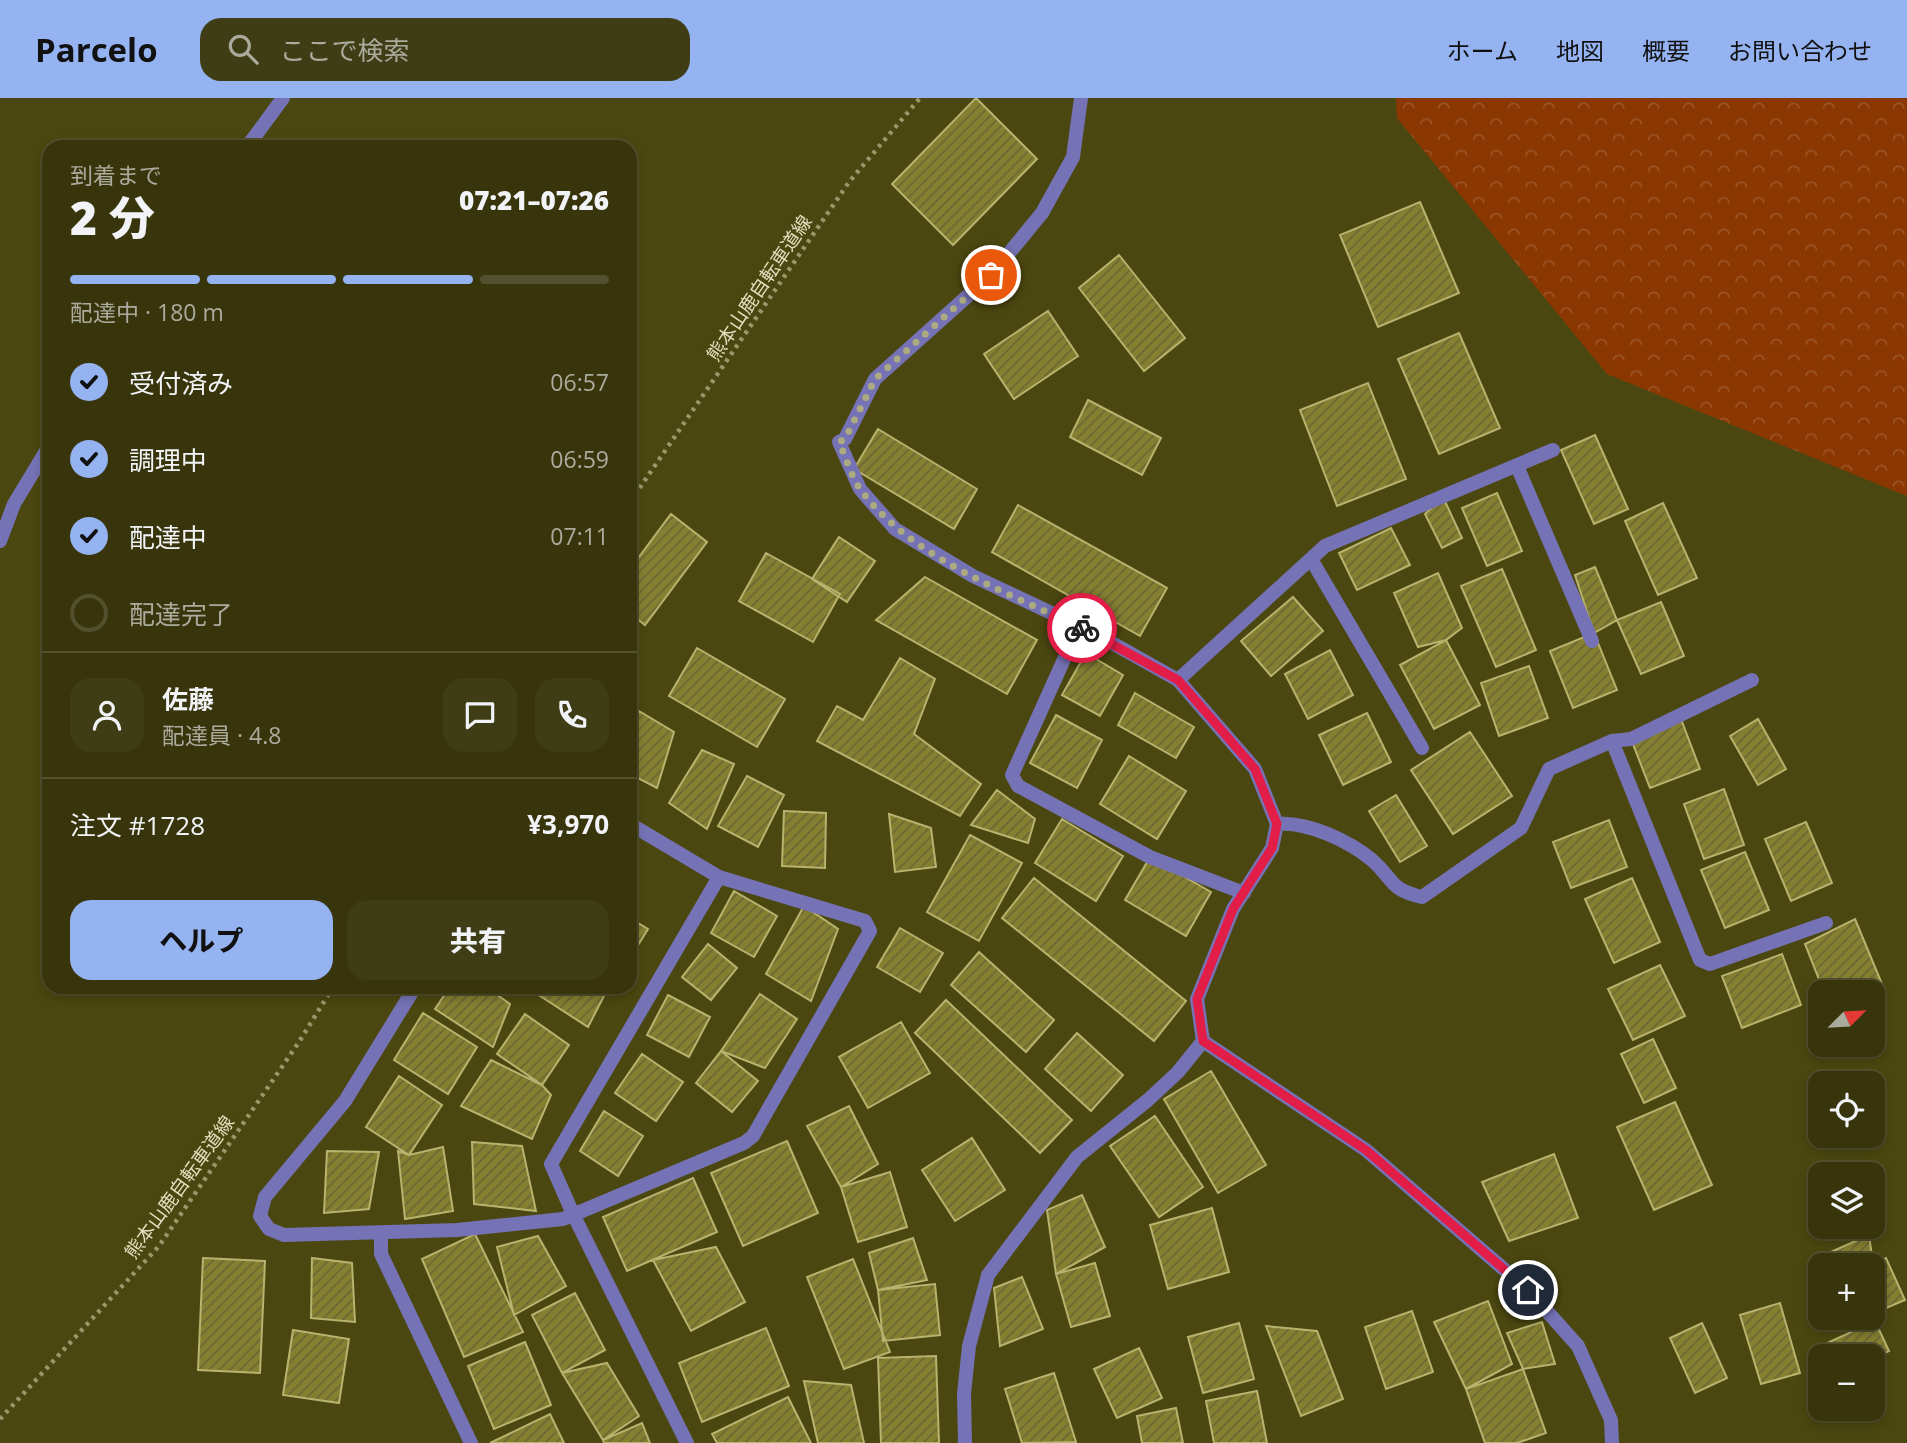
<!DOCTYPE html>
<html lang="ja">
<head>
<meta charset="utf-8">
<style>
  :root { --surface:#38350c; --page:#3f3d15; --text:#f1f3f6; --muted:#abab9d; --line:#52502d; --accent:#95b2f1 }
  body { margin:0; font-family:"Open Sans","Noto Sans JP",sans-serif; background:var(--page); color:var(--text); height:100vh; display:flex; flex-direction:column; font-size:26px; white-space:nowrap }
  * { box-sizing:border-box; margin:0 }
  p { font-size:23px; color:var(--muted) }
  .icon { flex:none; width:38px; height:38px; fill:none; stroke:currentColor; stroke-width:2; stroke-linecap:round; stroke-linejoin:round }
  .map { position:relative; flex:1; overflow:hidden }
  .sheet { position:absolute; left:42px; top:42px; width:595px; height:854px; display:flex; flex-direction:column; background:var(--surface); border-radius:21px; box-shadow:0 4px 10px #0003,0 0 0 2px var(--line) }
  .sheet>* { flex:none }
  .needle { width:46px; rotate:66deg }
  .buttons { position:absolute; left:1808px; top:882px; display:grid; gap:14px }
  .buttons a { display:grid; place-items:center; width:77px; height:77px; border-radius:14px; background:var(--surface); box-shadow:0 4px 10px #0003,0 0 0 2px var(--line); font-size:35px }
  .pin { position:absolute; display:grid; place-items:center; width:60px; height:60px; color:#fff; margin:-30px; border:4px solid #fff; border-radius:50%; box-shadow:0 2px 7px #0007 }
  .courier { position:absolute; display:grid; place-items:center; width:70px; height:70px; margin:-35px; border:5px solid #e11d48; border-radius:50%; background:#fff; color:#222; box-shadow:0 2px 9px #0007 }
  .head em { font-style:normal; font-weight:800 }
  .head div { display:flex; flex-direction:column-reverse }
  .head { display:flex; align-items:center; justify-content:space-between; height:119px; padding:0 28px }
  h1 { font-size:46px; font-weight:800; line-height:52px }
  .bar { display:grid; grid-template-columns:repeat(4,1fr); gap:10px 7px; align-content:center; height:84px; padding:0 28px }
  .bar i { height:9px; border-radius:5px; background:var(--line) }
  .bar .on { background:var(--accent) }
  .bar p { grid-column:span 4 }
  .line { display:flex; align-items:center; gap:18px; padding:0 28px; border-top:2px solid var(--line) }
  .line div { flex:1 }
  .round { display:grid; place-items:center; flex:none; width:74px; height:74px; border-radius:21px; background:var(--page) }
  ol { padding:0 28px; list-style:none }
  li { display:flex; align-items:center; gap:21px; height:77px }
  li p { margin-inline-start:auto }
  li .icon { padding:7px; border-radius:50%; background:var(--accent); color:#111; stroke-width:4 }
  li:last-child { color:var(--muted) }
  li i { width:38px; height:38px; border:4px solid var(--line); border-radius:50% }
  .cta { display:flex; gap:14px; margin-top:auto; padding:14px 28px }
  .cta a { flex:1; height:80px; border-radius:21px; background:var(--accent); color:#111; font-size:28px; font-weight:800; line-height:80px; text-align:center }
  .cta a+a { background:var(--page); color:var(--text) }
  header { display:flex; align-items:center; gap:42px; box-sizing:border-box; height:98px; padding:0 35px; background:var(--accent); color:#111 }
  header strong { font-size:33px }
  nav { display:flex; gap:38px; margin-inline-start:auto; font-size:24px }
  .search { width:490px; height:63px; background:var(--page); display:flex; align-items:center; gap:18px; box-sizing:border-box; padding:0 24px; border-radius:21px; color:var(--muted); font-size:26px }
  .map>svg:first-child { display:block }
  .forest { fill:url(#forest-crowns) }
  .building { fill:url(#building-hatch); stroke:#b8b36e; stroke-width:2 }
  .lines { fill:none; stroke-linecap:round; stroke-linejoin:round }
  .path { stroke:#9a976b; stroke-width:4.5; stroke-dasharray:3.5 5; stroke-linecap:butt }
  .minor { stroke:#7572b5; stroke-width:14 }
  .done { stroke:#acaa80; stroke-width:7; stroke-dasharray:0 12.6 }
  .route { stroke:#e11d48; stroke-width:9 }
  .labels { text-anchor:middle; stroke-width:5; stroke-linejoin:round; paint-order:stroke }
  .street-label { font-size:19px; fill:#e1dfbd; stroke:#4b4710 }
</style>
</head>
<body>
<header>
<strong>Parcelo</strong>
<div class="search"><svg class="icon" aria-label="search" viewBox="0 0 24 24"><circle cx="10" cy="10" r="6"/><path d="M15 15l6 6"/></svg>ここで検索</div>
<nav><a>ホーム</a><a>地図</a><a>概要</a><a>お問い合わせ</a></nav>
</header>
<div class="map">
<svg width="1907" height="1345" viewBox="0 0 1907 1345">
  <defs>
    <pattern id="forest-crowns" width="20" height="18" patternUnits="userSpaceOnUse" patternTransform="scale(1.75)"><rect width="20" height="18" fill="#8b3702"/><path d="M2 6a3 3 0 1 1 6 0M12 15a3 3 0 1 1 6 0" fill="none" stroke="#9b5425"/></pattern>
    <pattern id="building-hatch" width="6" height="6" patternUnits="userSpaceOnUse" patternTransform="scale(1.75)"><rect width="6" height="6" fill="#857f31"/><path d="M-1 1l2-2M0 6l6-6M5 7l2-2" fill="none" stroke="#6b6734"/></pattern>
  </defs>
  <rect width="100%" height="100%" fill="#4b4710"/>
  <path class="forest" d="M1396,0H1907V398L1607,276L1397,20Z"/>
  <path class="building" d="M976,0L1037,61L953,147L892,86Z
    M1420,104L1459,195L1378,229L1340,137Z
    M1119,157L1185,240L1144,273L1079,190Z
    M1048,213L1078,258L1014,301L984,256Z
    M1459,235L1500,330L1439,356L1398,261Z
    M1368,285L1406,381L1337,408L1300,312Z
    M1088,302L1161,340L1142,377L1070,339Z
    M878,331L977,391L954,431L854,371Z
    M1595,337L1628,411L1594,426L1561,352Z
    M1497,395L1522,453L1487,468L1462,410Z
    M1443,399L1462,440L1442,450L1425,416Z
    M1663,405L1697,480L1658,497L1625,423Z
    M1018,407L1167,490L1140,538L992,454Z
    M671,416L707,444L645,527L630,515V471Z
    M1391,430L1410,467L1357,492L1339,455Z
    M839,439L875,463L847,504L812,481Z
    M766,455L840,496L813,544L739,503Z
    M1595,469L1617,522L1594,535L1575,477Z
    M1502,471L1536,552L1496,569L1461,488Z
    M1438,475L1462,530L1446,542L1418,549L1394,495Z
    M925,479L1037,542L1007,596L876,522Z
    M1293,499L1323,533L1271,578L1241,543Z
    M1661,504L1684,558L1641,576L1617,522Z
    M1594,535L1617,592L1573,610L1550,553Z
    M1446,542L1480,607L1434,631L1400,567Z
    M697,550L785,601L757,649L669,598Z
    M1330,552L1353,597L1308,621L1285,576Z
    M1086,555L1123,577L1100,618L1062,597Z
    M900,560L935,581L914,636L981,686L960,718L817,643L837,608L863,622Z
    M1529,568L1548,620L1499,638L1481,585Z
    M1135,595L1194,629L1176,660L1118,627Z
    M639,613L674,634L657,690L630,676V634Z
    M1367,615L1391,664L1343,687L1319,637Z
    M1056,617L1102,642L1077,690L1030,665Z
    M1681,621L1700,671L1650,690L1631,641Z
    M1758,621L1786,671L1758,687L1730,638Z
    M1470,634L1512,698L1453,736L1411,672Z
    M702,652L734,666L707,731L669,705Z
    M1129,658L1186,693L1157,741L1100,706Z
    M747,678L784,697L758,749L718,728Z
    M1724,691L1744,747L1704,761L1684,706Z
    M997,692L1035,721L1028,745L971,727Z
    M1396,697L1427,748L1400,764L1369,713Z
    M784,713L826,715L825,770L782,768Z
    M889,716L931,730L936,769L895,774Z
    M1062,721L1123,758L1096,803L1035,765Z
    M1609,722L1627,769L1571,790L1553,744Z
    M1806,724L1832,785L1791,803L1765,741Z
    M970,737L1022,765L979,843L927,814Z
    M1745,754L1769,812L1725,830L1701,772Z
    M1150,759L1211,794L1186,838L1125,802Z
    M1034,780L1186,903L1154,943L1002,820Z
    M1632,780L1660,844L1614,865L1585,801Z
    M734,793L777,818L754,859L711,835Z
    M804,808L838,831L811,903L766,876Z
    M630,820L648,831L630,860Z
    M1855,821L1882,886L1862,894H1824L1805,846Z
    M900,830L943,855L920,894L877,869Z
    M708,846L737,870L711,902L682,879Z
    M979,854L1054,922L1026,954L951,887Z
    M1782,856L1801,907L1742,930L1722,878Z
    M1660,867L1685,918L1633,942L1608,891Z
    M450,889H486L510,906L493,949L435,911Z
    M541,889H598L606,894L588,929L537,896Z
    M760,896L797,921L765,970L721,953Z
    M668,897L710,919L689,959L647,937Z
    M946,902L1072,1022L1040,1055L915,935Z
    M423,915L477,949L448,996L394,962Z
    M525,916L569,947L542,987L497,956Z
    M901,924L930,975L868,1010L839,959Z
    M1077,935L1123,977L1091,1013L1045,971Z
    M1653,941L1676,990L1644,1005L1621,956Z
    M721,953L758,983L732,1014L696,985Z
    M642,956L683,984L656,1023L615,995Z
    M491,962L542,987L551,997L532,1041L461,1008Z
    M1211,973L1266,1067L1218,1095L1164,1001Z
    M399,978L442,1007L409,1057L366,1029Z
    M1675,1004L1712,1087L1654,1112L1617,1029Z
    M849,1008L878,1066L841,1089L807,1028Z
    M604,1013L643,1038L618,1078L580,1053Z
    M1155,1018L1203,1089L1159,1119L1110,1048Z
    M972,1040L1005,1092L955,1123L922,1072Z
    M787,1043L818,1115L743,1148L711,1075Z
    M472,1044L522,1048L536,1113L474,1106Z
    M443,1049L453,1113L405,1121L398,1053L409,1057Z
    M327,1053L379,1054L369,1111L324,1115Z
    M1554,1056L1578,1120L1509,1143L1482,1084Z
    M890,1074L907,1129L858,1144L841,1089Z
    M693,1080L717,1134L627,1173L603,1119Z
    M1082,1097L1105,1149L1056,1176L1047,1112Z
    M1212,1110L1229,1174L1168,1191L1150,1127Z
    M475,1136L523,1234L464,1259L422,1161Z
    M1869,1137L1873,1166L1886,1160L1905,1202L1872,1216V1167H1820V1173L1815,1161Z
    M538,1138L566,1188L514,1217L497,1149Z
    M913,1140L927,1182L878,1192L869,1155Z
    M716,1149L745,1204L691,1233L653,1162Z
    M203,1160L265,1163L260,1275L198,1272Z
    M312,1160L352,1165L355,1224L311,1220Z
    M853,1161L890,1254L844,1271L807,1179Z
    M1095,1165L1110,1218L1071,1229L1056,1176Z
    M1022,1179L1043,1231L1000,1248L994,1190Z
    M935,1186L940,1237L883,1243L878,1192Z
    M575,1195L605,1252L562,1275L532,1217Z
    M1488,1203L1512,1266L1466,1291L1434,1224Z
    M1780,1205L1800,1275L1761,1286L1740,1217Z
    M1412,1213L1433,1274L1386,1291L1365,1229Z
    M1875,1223L1889,1253L1872,1261V1258H1831L1825,1246Z
    M1542,1224L1555,1266L1523,1271L1507,1235Z
    M1239,1225L1254,1281L1203,1295L1188,1239Z
    M1702,1225L1727,1280L1695,1295L1670,1240Z
    M1266,1228L1317,1233L1343,1301L1301,1318Z
    M766,1230L789,1288L702,1324L679,1265Z
    M293,1232L349,1241L339,1305L283,1297Z
    M525,1244L551,1307L494,1331L468,1268Z
    M1139,1250L1162,1300L1117,1320L1094,1271Z
    M936,1258L939,1345H881L878,1260Z
    M607,1265L639,1318L603,1342L562,1275Z
    M1523,1271L1546,1335L1517,1345H1485L1466,1291Z
    M1054,1275L1076,1344L1022,1345L1005,1291Z
    M804,1283L851,1287L864,1345H818Z
    M1257,1293L1267,1345H1214L1206,1303Z
    M788,1299L811,1345H717L712,1336Z
    M1176,1310L1183,1345H1142L1137,1318Z
    M550,1316L564,1345H490Z
    M642,1325L650,1345H604L603,1342Z"/>
  <g class="lines">
    <path class="path" d="M630,404L849,84L920,0
      M0,1321L159,1148L299,944L333,889"/>
    <path class="minor" d="M247,49L283,0
      M1517,368L1592,543
      M0,443L14,406L49,348
      M1311,461L1422,650
      M1079,528L1012,677L1018,688L1150,759L1244,795
      M1178,582L1325,448L1553,352
      M1612,643L1700,862L1710,866L1826,825
      M1277,726C1307,723 1349,743 1372,762C1395,782 1388,791 1422,799L1521,730L1549,671L1612,643L1631,641L1752,582
      M415,889L345,1003L265,1099L260,1118L269,1131L284,1137L457,1132L563,1121L744,1045L753,1038L870,833L865,823L719,779L630,726
      M1203,943L1366,1052L1528,1192L1578,1248L1611,1322L1612,1345
      M381,1135V1156L471,1345
      M687,1345L573,1116L551,1066L719,779
      M965,1345L964,1296L969,1248L988,1177L1077,1059L1148,1002L1178,974L1203,943L1197,901L1233,811L1272,750L1277,726L1255,671L1178,582L1098,537L973,478L895,431L860,391L839,344L845,341L875,281L991,177L1042,115L1073,59L1081,0"/>
  </g>
  <g class="lines">
    <path class="done" d="M991,177L875,281L845,341L839,344C846,359 851,379 861,392C910,459 1009,496 1082,530"/>
    <path class="route" d="M1082,530L1178,582L1255,671L1277,726L1272,750L1233,811L1197,901L1203,943L1366,1052L1528,1192"/>
  </g>
  <g class="labels">
    <g class="street-label">
      <text transform="translate(759 190) rotate(-56)" y="7">熊本山鹿自転車道線</text>
      <text transform="translate(179 1089) rotate(-54)" y="7">熊本山鹿自転車道線</text>
    </g>
  </g>
</svg>
<div class="buttons">
<a><svg class="needle" viewBox="-14 -14 28 28"><path d="M0-13l5 13h-10z" fill="#e53935"/><path d="M0 13l5-13h-10z" fill="#abab9d"/></svg></a>
<a><svg class="icon" aria-label="locate" viewBox="0 0 24 24"><circle cx="12" cy="12" r="6"/><path d="M12 2v4M12 18v4M2 12h4M18 12h4"/></svg></a>
<a><svg class="icon" aria-label="layers" viewBox="0 0 24 24"><path d="M12 4l9 5-9 5-9-5zM3 14l9 5 9-5"/></svg></a>
<a>+</a>
<a>−</a>
</div>
<div class="pin" style="left:991px;top:177px;background:#ea580c"><svg class="icon" aria-label="bag" viewBox="0 0 24 24"><path d="M5 8h14l-1 12H6zM9 8a3 3 0 0 1 6 0"/></svg></div>
<div class="pin" style="left:1528px;top:1192px;background:#1f2937"><svg class="icon" aria-label="home" viewBox="0 0 24 24"><path d="M3 11l9-7 9 7M6 9v11h12V9"/></svg></div>
<div class="courier" style="left:1082px;top:530px"><svg class="icon" aria-label="bike" viewBox="0 0 24 24"><circle cx="6" cy="16" r="4"/><circle cx="18" cy="16" r="4"/><path d="M6 16l4-8h5l3 8M10 8l3 8H6M13 5h3"/></svg></div>
<section class="sheet">
<div class="head"><div><h1>2 分</h1><p>到着まで</p></div><em>07:21–07:26</em></div>
<div class="bar"><i class="on"></i><i class="on"></i><i class="on"></i><i></i><p>配達中 · 180 m</p></div>
<ol>
<li><svg class="icon" aria-label="check" viewBox="0 0 24 24"><path d="M5 12l5 5 9-10"/></svg>受付済み<p>06:57</p></li>
<li><svg class="icon" aria-label="check" viewBox="0 0 24 24"><path d="M5 12l5 5 9-10"/></svg>調理中<p>06:59</p></li>
<li><svg class="icon" aria-label="check" viewBox="0 0 24 24"><path d="M5 12l5 5 9-10"/></svg>配達中<p>07:11</p></li>
<li><i></i>配達完了</li>
</ol>
<div class="line" style="height:126px"><a class="round"><svg class="icon" aria-label="person" viewBox="0 0 24 24"><circle cx="12" cy="8" r="4"/><path d="M4 21q1-7 8-7t8 7"/></svg></a><div><b>佐藤</b><p>配達員 · 4.8</p></div><a class="round"><svg class="icon" aria-label="chat" viewBox="0 0 24 24"><path d="M4 5h16v11H9l-5 4z"/></svg></a><a class="round"><svg class="icon" aria-label="phone" viewBox="0 0 24 24"><path d="M5 4h4l2 5-3 2q2 4 5 5l2-3 5 2v4C11 20 4 13 5 4z"/></svg></a></div>
<div class="line" style="height:91px"><div>注文 #1728</div><b>¥3,970</b></div>
<div class="cta"><a>ヘルプ</a><a>共有</a></div>
</section>
</div>
</body>
</html>
